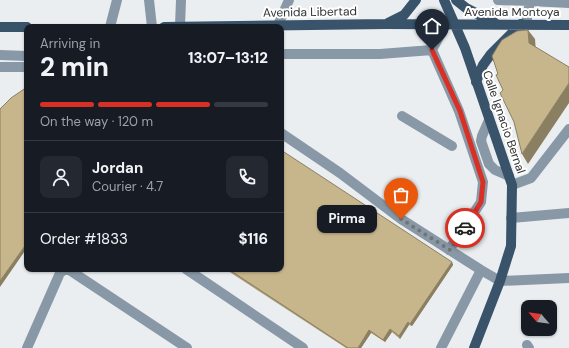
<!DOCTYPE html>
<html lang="en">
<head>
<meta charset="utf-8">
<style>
  :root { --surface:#171b24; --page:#242831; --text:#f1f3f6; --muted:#9ea1a6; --line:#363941; --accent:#d93025 }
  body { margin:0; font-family:"DM Sans",sans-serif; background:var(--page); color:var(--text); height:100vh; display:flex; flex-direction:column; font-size:15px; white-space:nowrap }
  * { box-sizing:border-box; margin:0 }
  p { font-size:13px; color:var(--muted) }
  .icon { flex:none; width:22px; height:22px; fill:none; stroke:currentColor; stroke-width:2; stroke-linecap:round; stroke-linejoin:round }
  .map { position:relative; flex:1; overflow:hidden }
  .sheet { position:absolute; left:24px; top:24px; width:260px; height:248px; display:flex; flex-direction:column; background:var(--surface); border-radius:8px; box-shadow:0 1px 3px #0004 }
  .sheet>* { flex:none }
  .needle { width:26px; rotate:298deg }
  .fabs { position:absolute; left:521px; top:300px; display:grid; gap:8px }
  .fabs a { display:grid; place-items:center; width:36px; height:36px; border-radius:8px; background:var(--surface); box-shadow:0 1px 3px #0004; font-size:20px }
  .pin { position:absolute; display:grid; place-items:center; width:34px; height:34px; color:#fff; margin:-41px -17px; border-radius:50% 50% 50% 0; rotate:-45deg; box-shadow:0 0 4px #0007 }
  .pin .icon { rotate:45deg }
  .courier { position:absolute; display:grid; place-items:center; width:40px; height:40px; margin:-20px; border:3px solid #d93025; border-radius:50%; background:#fff; color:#222; box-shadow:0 1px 5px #0007 }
  .bubble { position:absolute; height:28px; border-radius:8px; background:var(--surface); box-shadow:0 1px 3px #0004; font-size:13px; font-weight:800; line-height:28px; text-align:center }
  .overview em { font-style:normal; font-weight:800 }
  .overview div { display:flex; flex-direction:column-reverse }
  .overview { display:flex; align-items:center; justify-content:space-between; height:68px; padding:0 16px }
  h1 { font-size:26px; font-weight:800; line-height:30px }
  .bar { display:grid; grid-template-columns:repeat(4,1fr); gap:6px 4px; align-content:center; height:48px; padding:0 16px }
  .bar i { height:5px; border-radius:3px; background:var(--line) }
  .bar .on { background:var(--accent) }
  .bar p { grid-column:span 4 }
  .line { display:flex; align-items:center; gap:10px; padding:0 16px; border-top:1px solid var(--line) }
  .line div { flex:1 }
  .round { display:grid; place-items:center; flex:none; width:42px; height:42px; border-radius:8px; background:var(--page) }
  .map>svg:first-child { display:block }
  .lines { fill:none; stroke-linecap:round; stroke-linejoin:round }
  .minor { stroke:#8998a6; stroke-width:10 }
  .major { stroke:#38536a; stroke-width:10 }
  .wall { fill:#ab9d78 }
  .shaded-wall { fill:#8b7f62 }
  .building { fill:#c7b68c; stroke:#8b7f62 }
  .done { stroke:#727475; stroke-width:4; stroke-dasharray:0 7.2 }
  .route { stroke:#d93025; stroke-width:5 }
  .labels { text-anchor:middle; stroke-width:4; stroke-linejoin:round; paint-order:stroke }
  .street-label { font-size:12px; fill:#313233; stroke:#fff }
</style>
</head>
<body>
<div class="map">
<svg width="569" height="348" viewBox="0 0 569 348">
  <rect width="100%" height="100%" fill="#ebeef0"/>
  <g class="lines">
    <path class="minor" d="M149,0L152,27
      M498,0L530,1L526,24
      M530,1L569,3
      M278,25L289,0
      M180,26L181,0
      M110,27L117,0
      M432,50L459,111L483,182L481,202L449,250
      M281,54H380L432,50L446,24
      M0,55L27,56
      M0,67H27
      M402,116L452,146
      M489,120L482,136L481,141L489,164L495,170L509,176
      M281,133L340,173L401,219L481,270L500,281L569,278
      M512,185L531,178L569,129
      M511,218L569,213
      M68,269L187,348
      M186,269L303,348
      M527,345L529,348
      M27,348L60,273L65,269
      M441,348L481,270"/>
    <path class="major" d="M444,0L465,48L512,185L511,246L500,281L474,348
      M456,0L466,8L495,23
      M388,23L404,15L416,0
      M0,27H27
      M164,27L386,24L569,25
      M476,82L483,65L491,54L521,24"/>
  </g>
  <path class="wall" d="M452,262L453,265L412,326L409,325L400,339L392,332L385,342L371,333L361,348H346L225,269H281Z"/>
  <path class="shaded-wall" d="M528,30L535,39L536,52L529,43Z
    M569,83V103L528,164L522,154Z
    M27,243V248L0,287V281Z
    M452,262L453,265L412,326L410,324Z
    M408,322L409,325L400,339L399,336Z
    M390,329L392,332L385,342L383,340Z
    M369,330L371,333L361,348H358Z"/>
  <path class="building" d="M528,30L529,43L569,67V83L522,154L514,122L500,93L503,90L496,75L498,74L492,56L498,46L502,40L517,31Z
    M27,87V243L0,281V109L11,98Z
    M281,150L452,262L410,324L408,322L399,336L390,329L383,340L369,330L358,348H348L228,269H281Z"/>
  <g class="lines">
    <path class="done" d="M401,219L450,250L465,228"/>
    <path class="route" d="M432,50L460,111L483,182L481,202L465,228"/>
  </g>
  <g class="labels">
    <g class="street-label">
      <text transform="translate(310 12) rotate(-1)" y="4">Avenida Libertad</text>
      <text x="512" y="16">Avenida Montoya</text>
      <text transform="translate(504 122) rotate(71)" y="4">Calle Ignacio Bernal</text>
    </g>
  </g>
</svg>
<div class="fabs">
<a><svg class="needle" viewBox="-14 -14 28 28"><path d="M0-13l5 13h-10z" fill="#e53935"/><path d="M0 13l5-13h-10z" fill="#9ea1a6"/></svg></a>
</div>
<div class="pin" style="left:401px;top:219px;background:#ea580c"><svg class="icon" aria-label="bag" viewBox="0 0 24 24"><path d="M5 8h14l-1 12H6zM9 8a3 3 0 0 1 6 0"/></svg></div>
<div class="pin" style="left:432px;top:50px;background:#1f2937"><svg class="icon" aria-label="home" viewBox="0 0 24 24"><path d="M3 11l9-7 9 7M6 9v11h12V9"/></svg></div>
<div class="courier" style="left:465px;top:228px"><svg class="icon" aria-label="car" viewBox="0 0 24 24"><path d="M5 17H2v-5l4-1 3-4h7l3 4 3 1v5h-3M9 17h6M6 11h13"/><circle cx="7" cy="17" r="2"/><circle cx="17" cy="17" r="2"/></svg></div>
<div class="bubble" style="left:317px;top:205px;width:60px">Pirma</div>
<section class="sheet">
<div class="overview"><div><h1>2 min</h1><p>Arriving in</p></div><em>13:07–13:12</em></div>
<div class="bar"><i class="on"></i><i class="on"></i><i class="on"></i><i></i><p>On the way · 120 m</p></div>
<div class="line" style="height:72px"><a class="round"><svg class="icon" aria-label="person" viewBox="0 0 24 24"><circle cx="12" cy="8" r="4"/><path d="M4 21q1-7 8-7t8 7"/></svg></a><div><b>Jordan</b><p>Courier · 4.7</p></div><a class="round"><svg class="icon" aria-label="phone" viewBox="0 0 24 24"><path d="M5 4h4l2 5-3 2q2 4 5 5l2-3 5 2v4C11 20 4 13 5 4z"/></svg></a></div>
<div class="line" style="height:52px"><div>Order #1833</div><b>$116</b></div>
</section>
</div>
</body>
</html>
